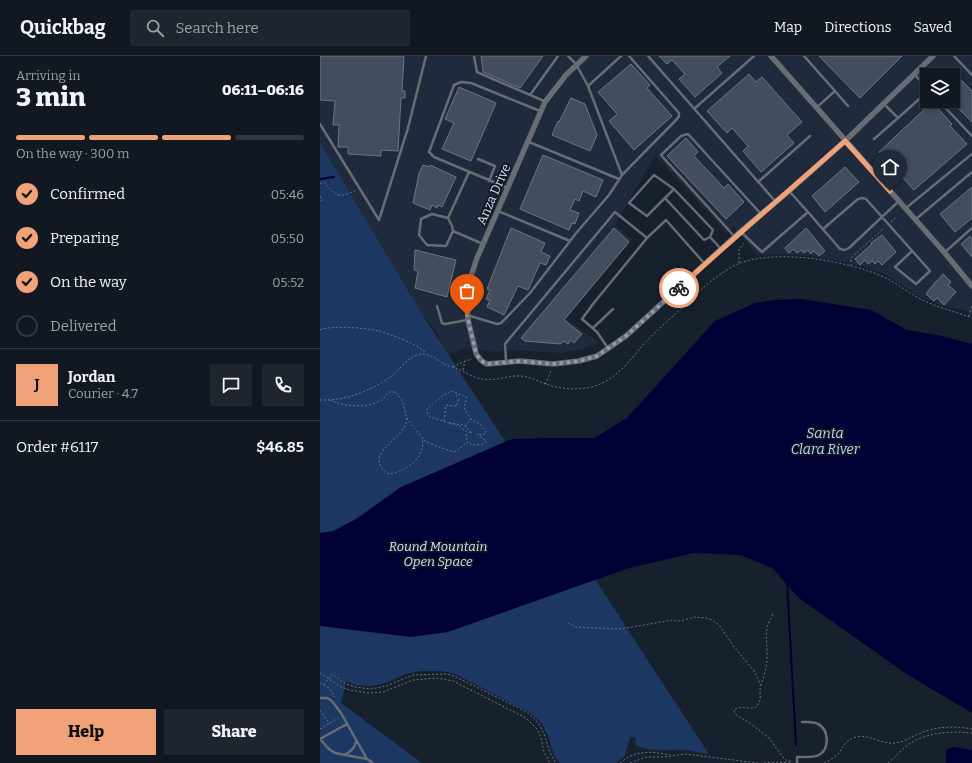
<!DOCTYPE html>
<html lang="en">
<head>
<meta charset="utf-8">
<style>
  :root { --surface:#111822; --page:#1e252f; --text:#f1f3f6; --muted:#9ca0a5; --line:#303740; --accent:#f0a279 }
  body { margin:0; font-family:Bitter,serif; background:var(--page); color:var(--text); height:100vh; display:flex; flex-direction:column; font-size:15px; white-space:nowrap }
  * { box-sizing:border-box; margin:0 }
  p { font-size:13px; color:var(--muted) }
  .icon { flex:none; width:22px; height:22px; fill:none; stroke:currentColor; stroke-width:2; stroke-linecap:round; stroke-linejoin:round }
  .map { position:relative; flex:1; overflow:hidden }
  .panel { display:flex; flex-direction:column; background:var(--surface); width:320px }
  .panel>* { flex:none }
  .tools { position:absolute; left:600px; top:12px; display:grid; gap:8px }
  .tools a { display:grid; place-items:center; width:40px; height:40px; border-radius:0px; background:var(--surface); box-shadow:0 2px 6px #0003,0 0 0 1px var(--line); font-size:20px }
  .pin { position:absolute; display:grid; place-items:center; width:34px; height:34px; color:#fff; margin:-41px -17px; border-radius:50% 50% 50% 0; rotate:-45deg; box-shadow:0 0 4px #0007 }
  .pin .icon { rotate:45deg }
  .courier { position:absolute; display:grid; place-items:center; width:40px; height:40px; margin:-20px; border:3px solid #f0a279; border-radius:50%; background:#fff; color:#222; box-shadow:0 1px 5px #0007 }
  .summary em { font-style:normal; font-weight:800 }
  .summary div { display:flex; flex-direction:column-reverse }
  .summary { display:flex; align-items:center; justify-content:space-between; height:68px; padding:0 16px }
  h1 { font-size:26px; font-weight:800; line-height:30px }
  .bar { display:grid; grid-template-columns:repeat(4,1fr); gap:6px 4px; align-content:center; height:48px; padding:0 16px }
  .bar i { height:5px; border-radius:3px; background:var(--line) }
  .bar .current { background:var(--accent) }
  .bar p { grid-column:span 4 }
  .line { display:flex; align-items:center; gap:10px; padding:0 16px; border-top:1px solid var(--line) }
  .line div { flex:1 }
  .round { display:grid; place-items:center; flex:none; width:42px; height:42px; border-radius:0px; background:var(--page) }
  ol { padding:0 16px; list-style:none }
  li { display:flex; align-items:center; gap:12px; height:44px }
  li p { margin-inline-start:auto }
  li .icon { padding:4px; border-radius:50%; background:var(--accent); color:#111; stroke-width:4 }
  li:last-child { color:var(--muted) }
  li i { width:22px; height:22px; border:2px solid var(--line); border-radius:50% }
  .primary-button { display:flex; gap:8px; margin-top:auto; padding:8px 16px }
  .primary-button a { flex:1; height:46px; border-radius:0px; background:var(--accent); color:#111; font-size:16px; font-weight:800; line-height:46px; text-align:center }
  .primary-button a+a { background:var(--page); color:var(--text) }
  header { display:flex; align-items:center; gap:24px; box-sizing:border-box; height:56px; padding:0 20px; background:var(--surface); border-bottom:1px solid var(--line) }
  header strong { font-size:19px }
  nav { display:flex; gap:22px; margin-inline-start:auto; font-size:14px }
  .search { width:280px; height:36px; background:var(--page); display:flex; align-items:center; gap:10px; box-sizing:border-box; padding:0 14px; border-radius:0px; color:var(--muted); font-size:15px }
  main { display:flex; flex:1; min-height:0 }
  .map>svg:first-child { display:block }
  .built { fill:#1f2a3c; fill-rule:evenodd }
  .green { fill:#1c3761 }
  .water { fill:#000034 }
  .lines { fill:none; stroke-linecap:round; stroke-linejoin:round }
  .stream { stroke:#000034; stroke-width:2 }
  .building { fill:#434d5c; stroke:#6b7686 }
  .path { stroke:#6c747f; stroke-width:1; stroke-dasharray:2 2; stroke-linecap:butt }
  .lane { stroke:#686c73; stroke-width:2.5 }
  .street { stroke:#686c73; stroke-width:5.5 }
  .done { stroke:#969da7; stroke-width:4; stroke-dasharray:0 7.2 }
  .route { stroke:#f0a279; stroke-width:5 }
  .labels { text-anchor:middle; stroke-width:3.5; stroke-linejoin:round; paint-order:stroke }
  .street-label { font-size:13px; fill:#dae0e9; stroke:#0e1723 }
  .park-label { font-size:13px; font-style:italic; fill:#d5e0f2; stroke:#0e1723 }
  .water-label { font-size:14px; font-style:italic; fill:#b9d0f2; stroke:#0e1723 }
</style>
</head>
<body>
<header>
<strong>Quickbag</strong>
<div class="search"><svg class="icon" aria-label="search" viewBox="0 0 24 24"><circle cx="10" cy="10" r="6"/><path d="M15 15l6 6"/></svg>Search here</div>
<nav><a>Map</a><a>Directions</a><a>Saved</a></nav>
</header>
<main>
<section class="panel">
<div class="summary"><div><h1>3 min</h1><p>Arriving in</p></div><em>06:11–06:16</em></div>
<div class="bar"><i class="current"></i><i class="current"></i><i class="current"></i><i></i><p>On the way · 300 m</p></div>
<ol>
<li><svg class="icon" aria-label="check" viewBox="0 0 24 24"><path d="M5 12l5 5 9-10"/></svg>Confirmed<p>05:46</p></li>
<li><svg class="icon" aria-label="check" viewBox="0 0 24 24"><path d="M5 12l5 5 9-10"/></svg>Preparing<p>05:50</p></li>
<li><svg class="icon" aria-label="check" viewBox="0 0 24 24"><path d="M5 12l5 5 9-10"/></svg>On the way<p>05:52</p></li>
<li><i></i>Delivered</li>
</ol>
<div class="line" style="height:72px"><b class="round" style="background:var(--accent);color:#111">J</b><div><b>Jordan</b><p>Courier · 4.7</p></div><a class="round"><svg class="icon" aria-label="chat" viewBox="0 0 24 24"><path d="M4 5h16v11H9l-5 4z"/></svg></a><a class="round"><svg class="icon" aria-label="phone" viewBox="0 0 24 24"><path d="M5 4h4l2 5-3 2q2 4 5 5l2-3 5 2v4C11 20 4 13 5 4z"/></svg></a></div>
<div class="line" style="height:52px"><div>Order #6117</div><b>$46.85</b></div>
<div class="primary-button"><a>Help</a><a>Share</a></div>
</section>
<div class="map">
<svg width="652" height="707" viewBox="0 0 652 707">
  <rect width="100%" height="100%" fill="#17202d"/>
  <path class="built" d="M0,0H652V259L646,255L620,249L599,240L563,217L540,210L515,204L490,200L461,198L438,199L414,171L407,177L335,99L295,169L312,183L246,263L279,286L262,293L242,297L193,294L175,296L145,291L127,299L116,275L102,258L0,86ZM607,19H633V45H607Z"/>
  <path class="green" d="M0,86L102,258L389,698C380,697 371,694 363,694C345,693 333,697 315,689L316,682L310,681L305,700L296,707H240L234,699L228,680L222,668L211,657L133,617L121,615H100L86,618L63,628L50,630L36,629L26,625L21,647L102,707H0Z"/>
  <path class="water" d="M481,243L551,254L587,274L622,280L652,288V657L588,619L479,542L452,512L420,499L374,497L309,512L128,576L91,581L0,570V477L13,475L36,463L81,431L192,383L226,382H274L307,362L395,265L435,247L454,244Z
    M634,691L652,694V707H626V694L630,692Z"/>
  <g class="lines">
    <path class="stream" d="M0,123L14,121
      M467,526L476,689"/>
  </g>
  <path class="building" d="M0,0H84L82,35H85V42H81L78,95L61,94V100L28,98V91H18L19,69H13L15,45L0,44Z
    M161,0H223L200,32L163,16Z
    M339,0H410L397,11L402,17L375,41L359,23L365,18L352,4L347,8Z
    M499,0H582L540,42Z
    M311,8L330,29L327,32L352,60L314,94L289,65L297,58L278,36Z
    M633,16L652,35V66L633,47Z
    M429,18L436,26L442,21L482,66L467,79L474,87L441,116L423,95L428,90L412,72L407,77L387,55Z
    M139,31L176,47L151,105L122,93L134,67L125,63Z
    M251,42L265,48L277,79L270,95L232,79L238,65L239,66Z
    M612,46L632,68L630,70L647,88L594,134L559,96Z
    M366,82L378,96L374,100L404,132L408,128L424,146L406,163L347,100Z
    M223,99L283,124L276,141L263,135L259,145L255,143L250,154L259,157L255,168L252,167L249,174L200,153Z
    M103,109L109,111L110,109L136,121L122,151L118,149L117,152L112,149L110,154L93,147L99,117Z
    M525,111L539,126L505,156L492,140Z
    M652,131V162L635,176L620,158Z
    M191,172L225,187L221,196L230,200L226,209L220,207L208,234L198,230L184,259L167,251L170,244L166,243L170,234L167,233Z
    M294,172L309,186L244,264L262,278L254,287L251,284L248,288L244,285L241,288L205,285L201,282Z
    M486,172L505,195L499,200L494,195L491,198L488,194L484,197L481,194L477,197L474,193L469,197L465,192Z
    M562,179L576,196L562,209L558,205L555,208L552,205L548,208L545,204L540,209L535,203L552,188L551,187Z
    M650,180L652,183V201L641,188Z
    M95,194L136,204L127,241L95,232L98,215L94,214Z
    M623,218L631,226L628,229L636,236L624,249L617,242L614,245L606,238L616,225H617Z"/>
  <g class="lines">
    <path class="path" d="M0,128L4,126C15,140 20,143 36,134
      M0,140L2,144L0,145
      M571,166L577,160
      M419,207V194L424,187
      M531,210V202L564,172
      M649,260L652,249
      M0,274C11,269 47,272 59,275C72,279 95,287 105,296V298
      M133,311L145,305L152,303
      M143,314L145,305
      M225,328L231,315
      M0,344C25,345 48,336 69,322C80,315 89,297 104,298C112,299 118,304 124,308C128,310 133,311 138,313C145,316 150,320 158,322C172,327 187,319 201,320C210,321 217,325 226,328C241,334 265,335 280,328C298,321 311,303 323,289C332,279 342,270 352,261C373,242 393,219 418,208C455,192 530,205 566,222C580,229 592,240 607,246C622,253 637,256 652,262
      M10,344C25,351 45,352 60,345C64,343 65,339 69,336H76L82,344L87,363L106,386L133,396L136,395L148,386L146,380L147,376L139,370L110,361L107,357V353L122,340L131,335L147,341L144,352L151,363L160,368L166,375V377L163,379L157,378L166,385L164,388L152,389L148,386
      M87,362C86,368 84,373 80,377C70,389 46,401 68,418C85,416 107,402 102,382
      M124,365L126,349L137,350V345L140,344L136,340L139,338
      M129,367L144,369L152,377L148,376
      M145,370L151,363
      M453,558C442,578 448,581 447,601C447,611 444,620 441,629C438,637 444,644 435,652C428,653 420,649 414,654L415,658L431,668L450,683L462,700L466,704L473,706
      M248,567L256,571L300,573L353,564L359,565L376,561L386,562L392,564L399,569L414,591L434,615L441,629
      M0,617L21,631L30,634L48,637L63,636L93,624L117,622L133,625L206,662L217,673L221,681L224,696L230,707
      M0,627L9,632L15,641
      M4,629L12,618L26,628L35,631L51,633L66,630L93,619L127,618L134,620L207,656C229,673 223,688 236,707
      M0,654L10,668
      M0,673L18,662
      M300,707C315,694 331,695 350,699
      M310,707L326,701H344L365,698L438,707
      M444,707L457,706L472,707
      M504,707C509,705 515,701 519,697C523,691 526,685 533,682C548,676 561,689 575,687C585,686 592,680 601,677C616,670 636,670 652,673
      M568,707C575,701 581,694 589,688C608,676 630,675 652,677"/>
    <path class="lane" d="M154,0L157,16L224,45
      M248,0L256,8L268,30L301,0
      M328,0L455,145
      M484,0L515,35L496,52
      M634,0L652,19
      M594,18L607,32
      M268,30L302,119
      M515,35L528,50
      M210,39L238,0
      M619,45L652,80
      M374,53L434,0
      M578,62L607,36
      M0,68L59,164L88,72L106,0
      M554,83L578,62L564,48
      M209,86L299,123
      M158,103L175,110L169,125
      M149,116L128,162L112,158L101,163L99,179L107,189L126,190L133,175L163,188
      M438,126L490,80
      M188,132L114,101L109,96L134,29L141,26L151,27L220,55
      M345,142L384,184L390,181L393,174L354,133L334,119L309,147L327,160L354,133
      M586,152L652,98
      M178,155L250,185
      M488,156L520,193L525,194L529,192L579,145
      M128,162L132,170L133,175
      M596,163L652,116
      M503,173L538,143L542,142L546,143L610,215L596,228L575,211L592,195
      M421,176L442,196L488,156L470,136
      M414,180L341,99L361,80L368,78L441,158
      M390,181L401,193
      M327,182L346,164L384,207
      M625,196L652,172
      M117,250L122,267L125,268L147,264
      M147,259L177,268L181,267L187,261L210,237L257,176L289,139L302,119L357,63L359,60V57L309,0
      M273,272L293,253
      M186,305L185,288L295,156L327,182L273,248L262,263L277,276L288,292
      M0,642H7L12,645L21,657L47,703L53,707
      M0,683L9,693L15,697L47,703
      M0,683L27,668
      M24,699C31,695 34,693 36,686
      M477,707V701C484,701 493,702 499,699C510,693 509,673 498,668C493,665 487,666 482,666"/>
    <path class="street" d="M266,0L246,19L225,46L157,202L151,220L147,240L148,264L156,297C159,303 162,306 167,308L200,305L233,308L259,305L277,300L306,280L421,175L469,135L525,85L613,0
      M451,0L624,196L652,230"/>
  </g>
  <g class="lines">
    <path class="done" d="M147,259L156,297C159,303 162,306 167,308L200,305L233,308L259,305L277,300L306,280L359,232"/>
    <path class="route" d="M359,232C413,182 470,134 525,85L570,135"/>
  </g>
  <g class="labels">
    <g class="street-label">
      <text transform="translate(173 138) rotate(-66)" y="5">Anza Drive</text>
    </g>
    <g class="park-label">
      <text x="118" y="495">Round Mountain<tspan x="118" dy="15">Open Space</tspan></text>
    </g>
    <g class="water-label">
      <text x="505" y="382">Santa<tspan x="505" dy="16">Clara River</tspan></text>
    </g>
  </g>
</svg>
<div class="tools">
<a><svg class="icon" aria-label="layers" viewBox="0 0 24 24"><path d="M12 4l9 5-9 5-9-5zM3 14l9 5 9-5"/></svg></a>
</div>
<div class="pin" style="left:147px;top:259px;background:#ea580c"><svg class="icon" aria-label="bag" viewBox="0 0 24 24"><path d="M5 8h14l-1 12H6zM9 8a3 3 0 0 1 6 0"/></svg></div>
<div class="pin" style="left:570px;top:135px;background:#1f2937"><svg class="icon" aria-label="home" viewBox="0 0 24 24"><path d="M3 11l9-7 9 7M6 9v11h12V9"/></svg></div>
<div class="courier" style="left:359px;top:232px"><svg class="icon" aria-label="bike" viewBox="0 0 24 24"><circle cx="6" cy="16" r="4"/><circle cx="18" cy="16" r="4"/><path d="M6 16l4-8h5l3 8M10 8l3 8H6M13 5h3"/></svg></div>
</div>
</main>
</body>
</html>
